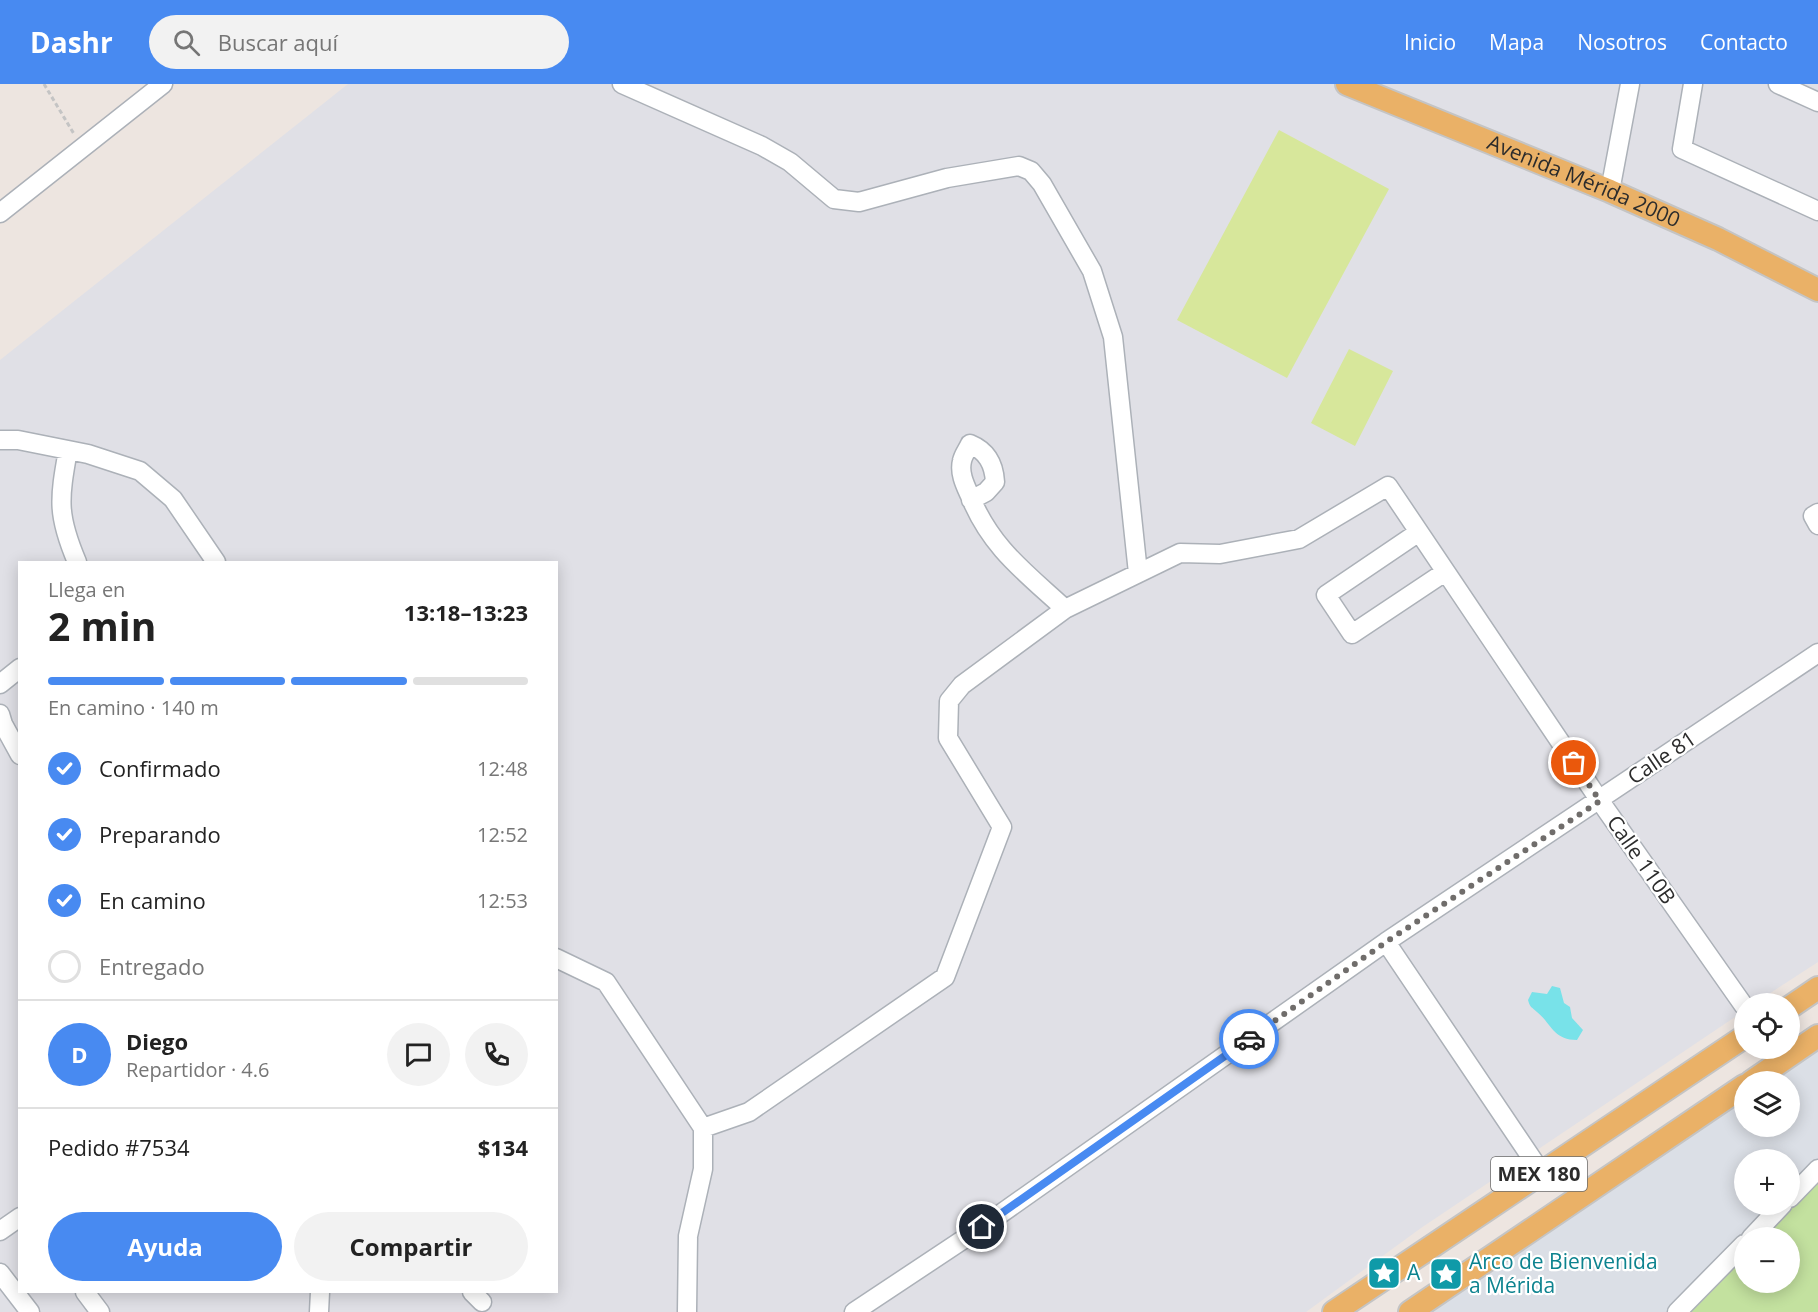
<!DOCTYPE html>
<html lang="es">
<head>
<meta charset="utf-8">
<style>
  :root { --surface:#fff; --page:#f2f2f2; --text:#222; --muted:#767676; --line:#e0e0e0; --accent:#488af1 }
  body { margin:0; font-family:"Open Sans",sans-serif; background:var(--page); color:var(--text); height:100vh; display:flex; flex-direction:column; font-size:22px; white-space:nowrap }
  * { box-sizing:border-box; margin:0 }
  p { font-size:20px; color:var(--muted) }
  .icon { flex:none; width:33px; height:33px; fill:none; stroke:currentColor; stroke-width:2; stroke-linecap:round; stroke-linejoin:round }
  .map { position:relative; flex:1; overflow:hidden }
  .panel { position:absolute; left:18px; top:477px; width:540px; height:732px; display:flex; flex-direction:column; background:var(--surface); border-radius:0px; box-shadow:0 3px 15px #0003 }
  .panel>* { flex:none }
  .controls { position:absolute; left:1734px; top:909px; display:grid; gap:12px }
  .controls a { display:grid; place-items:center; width:66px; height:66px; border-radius:50%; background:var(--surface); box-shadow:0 3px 15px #0003; font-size:30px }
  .pin { position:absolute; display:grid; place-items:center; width:51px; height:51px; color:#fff; margin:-26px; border:3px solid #fff; border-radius:50%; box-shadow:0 2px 6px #0007 }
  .courier { position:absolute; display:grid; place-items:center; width:60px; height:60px; margin:-30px; border:4px solid #488af1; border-radius:50%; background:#fff; color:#222; box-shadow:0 2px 8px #0007 }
  .headline em { font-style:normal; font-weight:700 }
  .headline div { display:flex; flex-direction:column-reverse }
  .headline { display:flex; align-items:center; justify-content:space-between; height:102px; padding:0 30px }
  h1 { font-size:39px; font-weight:700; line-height:45px }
  .bar { display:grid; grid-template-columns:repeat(4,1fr); gap:9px 6px; align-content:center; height:72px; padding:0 30px }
  .bar i { height:8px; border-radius:4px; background:var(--line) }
  .bar .current { background:var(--accent) }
  .bar p { grid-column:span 4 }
  .line { display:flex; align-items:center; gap:15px; padding:0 30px; border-top:2px solid var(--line) }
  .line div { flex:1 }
  .round { display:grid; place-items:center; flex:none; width:63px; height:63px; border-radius:32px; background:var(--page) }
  ol { padding:0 30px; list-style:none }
  li { display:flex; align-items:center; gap:18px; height:66px }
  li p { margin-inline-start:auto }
  li .icon { padding:6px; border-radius:50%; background:var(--accent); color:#fff; stroke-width:4 }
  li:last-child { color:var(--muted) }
  li i { width:33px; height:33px; border:3px solid var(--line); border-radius:50% }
  .primary-button { display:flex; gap:12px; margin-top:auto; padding:12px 30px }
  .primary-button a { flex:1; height:69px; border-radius:36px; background:var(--accent); color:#fff; font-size:24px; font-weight:700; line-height:69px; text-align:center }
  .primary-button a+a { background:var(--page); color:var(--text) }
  header { display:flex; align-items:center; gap:36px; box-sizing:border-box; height:84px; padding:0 30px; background:var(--accent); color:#fff }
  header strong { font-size:28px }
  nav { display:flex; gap:33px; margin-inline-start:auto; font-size:21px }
  .search { width:420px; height:54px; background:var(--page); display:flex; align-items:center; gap:15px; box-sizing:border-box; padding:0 21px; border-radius:33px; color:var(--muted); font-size:22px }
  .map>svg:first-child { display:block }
  .industrial { fill:#e0e0e6; fill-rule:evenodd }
  .airport { fill:#dbdfe6; fill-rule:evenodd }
  .green { fill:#c3e19f }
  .pitch { fill:#d7e79b }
  .water { fill:#78e2e9 }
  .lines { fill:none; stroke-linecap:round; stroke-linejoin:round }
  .minor-casing { stroke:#acb1b8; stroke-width:21 }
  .major-casing { stroke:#c4c4c4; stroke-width:26 }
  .path { stroke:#c4c4c4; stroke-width:3; stroke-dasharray:4.5 3; stroke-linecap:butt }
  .minor { stroke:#fff; stroke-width:18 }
  .major { stroke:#eab167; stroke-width:22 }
  .done { stroke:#706d6b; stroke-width:6; stroke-dasharray:0 10.8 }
  .route { stroke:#488af1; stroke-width:8 }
  .labels { text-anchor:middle; stroke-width:4.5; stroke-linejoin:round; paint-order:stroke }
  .shield { fill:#fff; stroke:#6b6b6b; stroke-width:1.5 }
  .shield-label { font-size:20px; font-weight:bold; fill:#2c2c2c }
  .street-label { font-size:21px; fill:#2c2c2c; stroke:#fff }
  .culture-label { font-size:21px; fill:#0d838f; stroke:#fff; text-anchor:start }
</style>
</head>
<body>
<header>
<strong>Dashr</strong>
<div class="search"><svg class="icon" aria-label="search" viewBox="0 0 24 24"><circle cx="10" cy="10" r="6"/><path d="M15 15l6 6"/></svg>Buscar aquí</div>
<nav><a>Inicio</a><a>Mapa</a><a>Nosotros</a><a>Contacto</a></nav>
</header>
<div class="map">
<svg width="1818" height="1228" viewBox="0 0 1818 1228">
  <rect width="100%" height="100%" fill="#ede5e0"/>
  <path class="industrial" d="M348,0H1818V878L1755,919L1744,920V927L1421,1144L1306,1228H0V276ZM20,478H556V1208H20Z"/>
  <path class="airport" d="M1818,961V1228H1426L1744,1011V1042H1790V998L1765,997ZM1744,1076H1790V1120H1744ZM1744,1154H1790V1198H1744Z"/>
  <path class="green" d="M1818,1094V1228H1687L1744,1169V1198H1790V1154L1760,1153Z"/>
  <path class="pitch" d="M1279,46L1389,105L1287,294L1177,236Z
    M1349,265L1393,287L1355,362L1311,339Z"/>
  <path class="water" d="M1552,902L1560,904L1564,919L1570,923L1572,934L1583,946L1577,956C1553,956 1551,939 1537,928C1532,923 1530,924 1528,916L1532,908L1547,910Z"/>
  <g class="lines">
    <defs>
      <path id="minor" d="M622,0L762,62L790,78L834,115L859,118L947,94L1019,82L1031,87L1042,100L1092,187L1113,253L1138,489
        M1693,0L1682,65L1818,127
        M1778,0L1818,18
        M1610,107L1630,0
        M0,129L163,0
        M0,356H18L88,370L140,387L173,415L216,478
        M68,366C59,416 57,431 77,478
        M971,416L986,408L995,398C994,380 987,367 970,360C968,365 963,371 962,377C959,389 965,401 970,412C991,464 1025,488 1065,525
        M1818,429L1813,432L1818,441
        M1419,448L1326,511L1352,550L1445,488
        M0,600L20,584
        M0,630L3,640L20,671
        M1386,858L1541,1088
        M556,874L606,898L703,1044V1085L688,1152L687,1228
        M703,1044L749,1028L945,893L1002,743L948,654L949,617L962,601L1065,525L1180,469L1220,470L1299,455L1388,402L1600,717L1744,922
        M1790,1114L1818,1085
        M0,1147L20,1133
        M1751,1154L1783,1120
        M0,1189L30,1228
        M85,1208L100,1228
        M472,1208L482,1218
        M319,1228L320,1208
        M854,1228L982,1143L1386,858L1818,569
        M1677,1228L1744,1160"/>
      <g id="major">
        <path id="s1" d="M1347,0L1610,107L1718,155L1818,206"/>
        <path d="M1790,923L1818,904"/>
        <path d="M1751,998L1818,952"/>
        <path d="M1334,1228L1744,953"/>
        <path d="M1410,1228L1744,1002"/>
      </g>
    </defs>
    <use href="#minor" class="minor-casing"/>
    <use href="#major" class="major-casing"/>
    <path class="path" d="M44,0L74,50"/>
    <use href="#minor" class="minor"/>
    <use href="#major" class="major"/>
  </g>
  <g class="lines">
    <path class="done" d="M1249,955L1386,858L1600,717L1574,679"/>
    <path class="route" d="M982,1143L1249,955"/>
  </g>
  <defs>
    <symbol id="sight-square" viewBox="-11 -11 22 22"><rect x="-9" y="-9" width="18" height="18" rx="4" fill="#0f9aa8" stroke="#fff"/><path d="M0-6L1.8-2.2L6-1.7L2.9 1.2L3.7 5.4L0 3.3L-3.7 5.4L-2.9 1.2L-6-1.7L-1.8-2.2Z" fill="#fff"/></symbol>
  </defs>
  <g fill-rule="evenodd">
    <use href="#sight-square" x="1365" y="1170" width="38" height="38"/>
    <use href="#sight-square" x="1427" y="1171" width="38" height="38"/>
  </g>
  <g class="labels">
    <rect class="shield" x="1491" y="1073" width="96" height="34" rx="4.5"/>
    <g class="shield-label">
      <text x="1539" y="1097">MEX 180</text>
    </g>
    <g class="street-label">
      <text dy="7" stroke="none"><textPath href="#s1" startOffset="256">Avenida Mérida 2000</textPath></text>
      <text transform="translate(1662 674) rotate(-34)" y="7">Calle 81</text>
      <text transform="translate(1641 776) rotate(55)" y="7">Calle 110B</text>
    </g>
    <g class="culture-label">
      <text x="1469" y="1185">Arco de Bienvenida<tspan x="1469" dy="24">a Mérida</tspan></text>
      <text x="1407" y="1196">A</text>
    </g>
  </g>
</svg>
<div class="controls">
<a><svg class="icon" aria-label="locate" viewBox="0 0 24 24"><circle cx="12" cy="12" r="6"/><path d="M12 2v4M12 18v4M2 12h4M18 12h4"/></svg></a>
<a><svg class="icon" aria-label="layers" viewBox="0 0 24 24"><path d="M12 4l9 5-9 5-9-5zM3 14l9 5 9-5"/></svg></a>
<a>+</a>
<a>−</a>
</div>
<div class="pin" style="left:1574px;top:679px;background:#ea580c"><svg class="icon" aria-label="bag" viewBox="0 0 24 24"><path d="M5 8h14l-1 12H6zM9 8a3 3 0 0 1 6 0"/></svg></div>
<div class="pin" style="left:982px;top:1143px;background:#1f2937"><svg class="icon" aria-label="home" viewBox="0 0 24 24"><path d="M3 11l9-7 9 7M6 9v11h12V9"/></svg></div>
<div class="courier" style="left:1249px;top:955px"><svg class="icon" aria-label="car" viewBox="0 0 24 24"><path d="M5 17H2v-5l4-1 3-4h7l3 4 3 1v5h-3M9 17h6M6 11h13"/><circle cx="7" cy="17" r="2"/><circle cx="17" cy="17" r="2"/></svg></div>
<section class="panel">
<div class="headline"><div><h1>2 min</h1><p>Llega en</p></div><em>13:18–13:23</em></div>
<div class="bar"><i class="current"></i><i class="current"></i><i class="current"></i><i></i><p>En camino · 140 m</p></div>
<ol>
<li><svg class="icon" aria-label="check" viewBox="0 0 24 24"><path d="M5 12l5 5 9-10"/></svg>Confirmado<p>12:48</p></li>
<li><svg class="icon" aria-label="check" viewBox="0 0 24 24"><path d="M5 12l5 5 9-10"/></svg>Preparando<p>12:52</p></li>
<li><svg class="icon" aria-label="check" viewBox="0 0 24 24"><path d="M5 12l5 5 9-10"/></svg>En camino<p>12:53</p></li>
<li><i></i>Entregado</li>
</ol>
<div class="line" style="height:108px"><b class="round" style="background:var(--accent);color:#fff">D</b><div><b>Diego</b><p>Repartidor · 4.6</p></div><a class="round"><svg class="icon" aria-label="chat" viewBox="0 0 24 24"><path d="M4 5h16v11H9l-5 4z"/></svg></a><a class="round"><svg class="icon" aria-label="phone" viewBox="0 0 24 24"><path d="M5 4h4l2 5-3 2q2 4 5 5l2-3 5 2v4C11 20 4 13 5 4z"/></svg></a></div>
<div class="line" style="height:78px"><div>Pedido #7534</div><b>$134</b></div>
<div class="primary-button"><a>Ayuda</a><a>Compartir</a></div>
</section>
</div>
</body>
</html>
